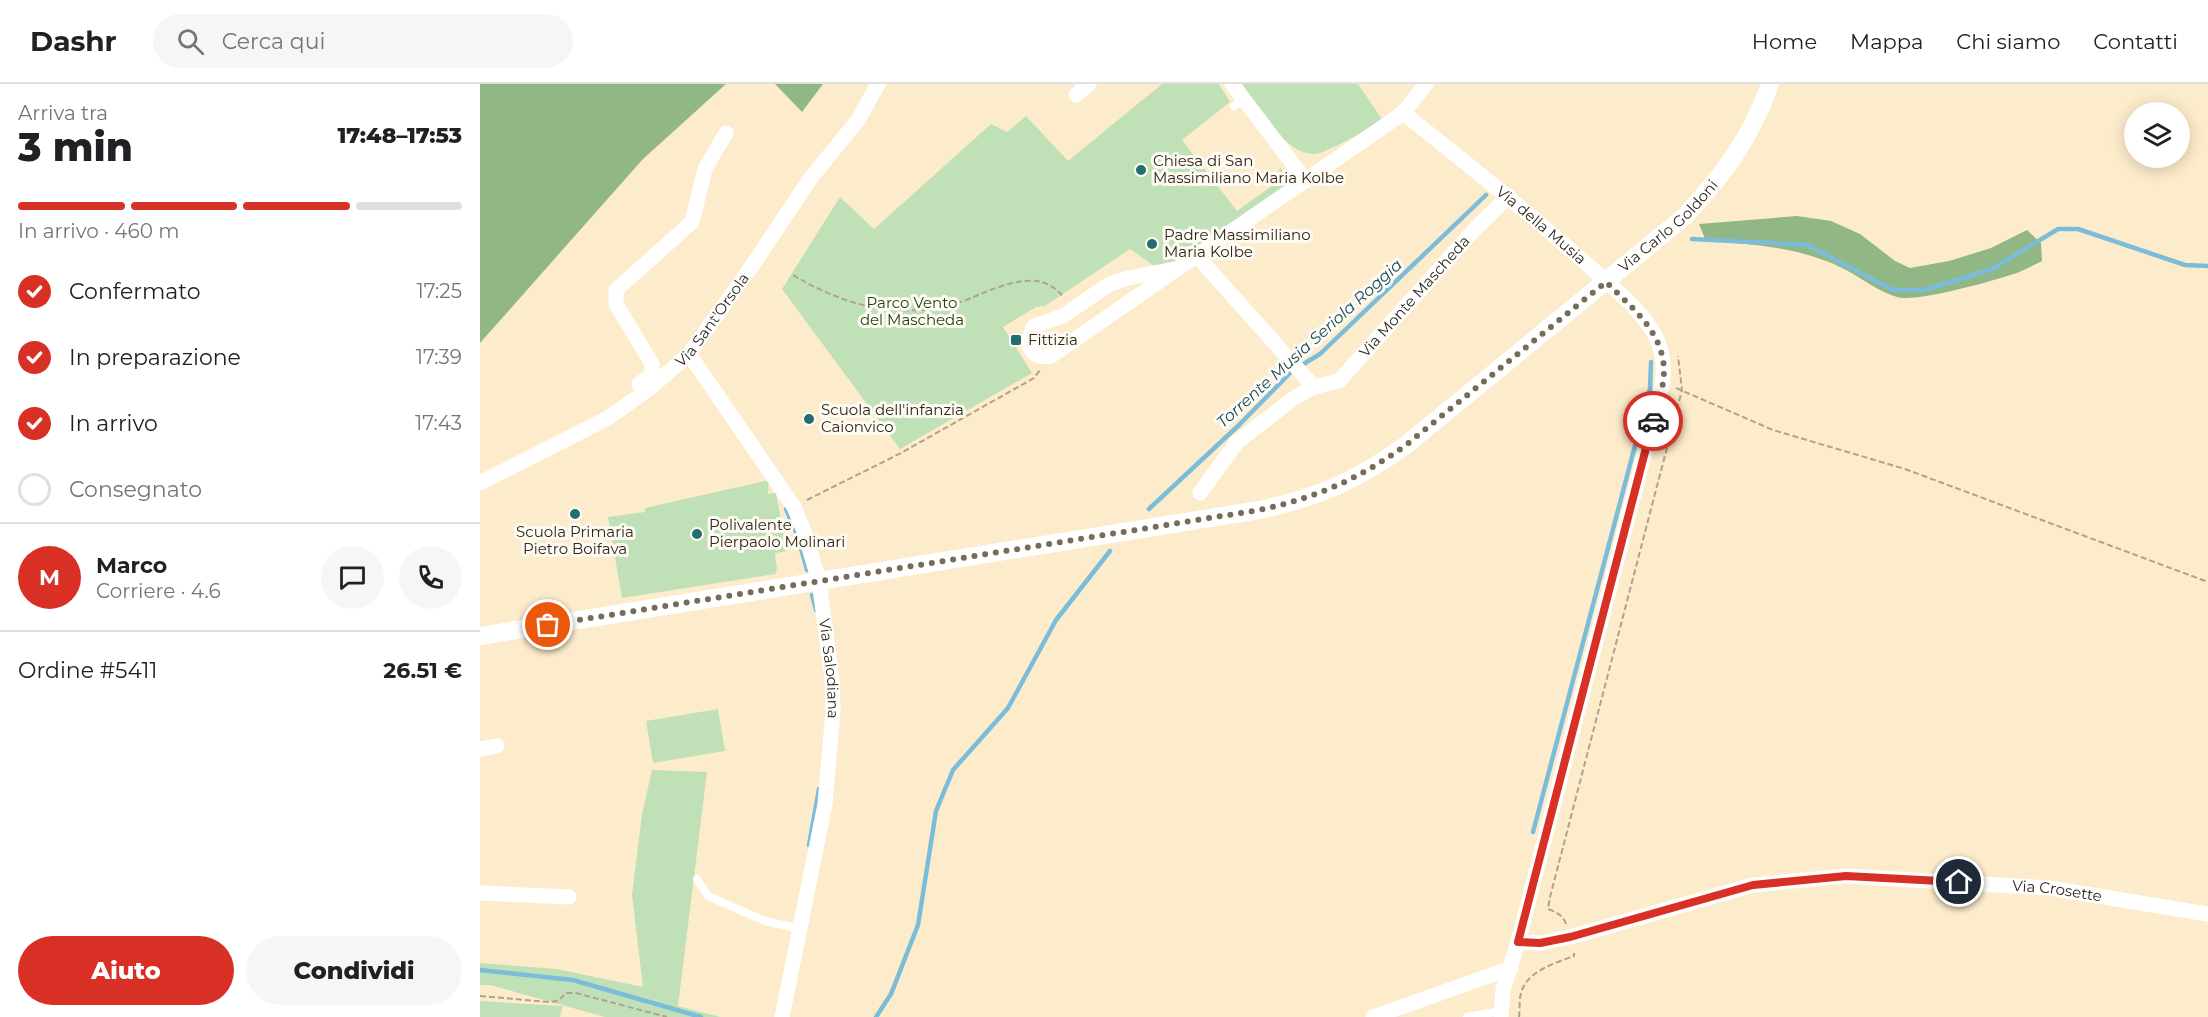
<!DOCTYPE html>
<html lang="it">
<head>
<meta charset="utf-8">
<style>
  :root { --surface:#fff; --page:#f6f6f6; --text:#202124; --muted:#757577; --line:#e0e0e0; --accent:#d93025 }
  body { margin:0; font-family:Montserrat,sans-serif; background:var(--page); color:var(--text); height:100vh; display:flex; flex-direction:column; font-size:22px; white-space:nowrap }
  * { box-sizing:border-box; margin:0 }
  p { font-size:20px; color:var(--muted) }
  .icon { flex:none; width:33px; height:33px; fill:none; stroke:currentColor; stroke-width:2; stroke-linecap:round; stroke-linejoin:round }
  .map { position:relative; flex:1; overflow:hidden }
  .side { display:flex; flex-direction:column; background:var(--surface); width:480px }
  .side>* { flex:none }
  .buttons { position:absolute; left:1644px; top:18px; display:grid; gap:12px }
  .buttons a { display:grid; place-items:center; width:66px; height:66px; border-radius:50%; background:var(--surface); box-shadow:0 3px 15px #0003; font-size:30px }
  .pin { position:absolute; display:grid; place-items:center; width:51px; height:51px; color:#fff; margin:-26px; border:3px solid #fff; border-radius:50%; box-shadow:0 2px 6px #0007 }
  .courier { position:absolute; display:grid; place-items:center; width:60px; height:60px; margin:-30px; border:4px solid #d93025; border-radius:50%; background:#fff; color:#222; box-shadow:0 2px 8px #0007 }
  .headline em { font-style:normal; font-weight:800 }
  .headline div { display:flex; flex-direction:column-reverse }
  .headline { display:flex; align-items:center; justify-content:space-between; height:102px; padding:0 18px }
  h1 { font-size:39px; font-weight:800; line-height:45px }
  .bar { display:grid; grid-template-columns:repeat(4,1fr); gap:9px 6px; align-content:center; height:72px; padding:0 18px }
  .bar i { height:8px; border-radius:4px; background:var(--line) }
  .bar .active { background:var(--accent) }
  .bar p { grid-column:span 4 }
  .line { display:flex; align-items:center; gap:15px; padding:0 18px; border-top:2px solid var(--line) }
  .line div { flex:1 }
  .round { display:grid; place-items:center; flex:none; width:63px; height:63px; border-radius:32px; background:var(--page) }
  ol { padding:0 18px; list-style:none }
  li { display:flex; align-items:center; gap:18px; height:66px }
  li p { margin-inline-start:auto }
  li .icon { padding:6px; border-radius:50%; background:var(--accent); color:#fff; stroke-width:4 }
  li:last-child { color:var(--muted) }
  li i { width:33px; height:33px; border:3px solid var(--line); border-radius:50% }
  .cta { display:flex; gap:12px; margin-top:auto; padding:12px 18px }
  .cta a { flex:1; height:69px; border-radius:36px; background:var(--accent); color:#fff; font-size:24px; font-weight:800; line-height:69px; text-align:center }
  .cta a+a { background:var(--page); color:var(--text) }
  header { display:flex; align-items:center; gap:36px; box-sizing:border-box; height:84px; padding:0 30px; background:var(--surface); border-bottom:2px solid var(--line) }
  header strong { font-size:28px }
  nav { display:flex; gap:33px; margin-inline-start:auto; font-size:21px }
  .search { width:420px; height:54px; background:var(--page); display:flex; align-items:center; gap:15px; box-sizing:border-box; padding:0 21px; border-radius:33px; color:var(--muted); font-size:22px }
  main { display:flex; flex:1; min-height:0 }
  .map>svg:first-child { display:block }
  .green { fill:#c0e1b7 }
  .forest { fill:#92b787 }
  .lines { fill:none; stroke-linecap:round; stroke-linejoin:round }
  .stream { stroke:#7bbdd9; stroke-width:4.5 }
  .path { stroke:#b0a389; stroke-width:2; stroke-dasharray:6 3; stroke-linecap:butt }
  .service { stroke:#fff; stroke-width:8 }
  .minor { stroke:#fff; stroke-width:15 }
  .tertiary { stroke:#fff; stroke-width:18 }
  .done { stroke:#766d59; stroke-width:6; stroke-dasharray:0 10.8 }
  .route { stroke:#d93025; stroke-width:8 }
  .poi-dot { fill:#226e6f; stroke:#fefbf4; stroke-width:2 }
  .labels { text-anchor:middle; stroke-width:6; stroke-linejoin:round; paint-order:stroke }
  .poi-label { font-size:15px; fill:#2e281b; stroke:#fefbf4; text-anchor:start }
  .street-label { font-size:15px; fill:#2e281b; stroke:#fefbf4 }
  .park-label { font-size:15px; fill:#1b3f0e; stroke:#fefbf4 }
  .water-label { font-size:16px; font-style:italic; fill:#154c60; stroke:#fefbf4 }
</style>
</head>
<body>
<header>
<strong>Dashr</strong>
<div class="search"><svg class="icon" aria-label="search" viewBox="0 0 24 24"><circle cx="10" cy="10" r="6"/><path d="M15 15l6 6"/></svg>Cerca qui</div>
<nav><a>Home</a><a>Mappa</a><a>Chi siamo</a><a>Contatti</a></nav>
</header>
<main>
<section class="side">
<div class="headline"><div><h1>3 min</h1><p>Arriva tra</p></div><em>17:48–17:53</em></div>
<div class="bar"><i class="active"></i><i class="active"></i><i class="active"></i><i></i><p>In arrivo · 460 m</p></div>
<ol>
<li><svg class="icon" aria-label="check" viewBox="0 0 24 24"><path d="M5 12l5 5 9-10"/></svg>Confermato<p>17:25</p></li>
<li><svg class="icon" aria-label="check" viewBox="0 0 24 24"><path d="M5 12l5 5 9-10"/></svg>In preparazione<p>17:39</p></li>
<li><svg class="icon" aria-label="check" viewBox="0 0 24 24"><path d="M5 12l5 5 9-10"/></svg>In arrivo<p>17:43</p></li>
<li><i></i>Consegnato</li>
</ol>
<div class="line" style="height:108px"><b class="round" style="background:var(--accent);color:#fff">M</b><div><b>Marco</b><p>Corriere · 4.6</p></div><a class="round"><svg class="icon" aria-label="chat" viewBox="0 0 24 24"><path d="M4 5h16v11H9l-5 4z"/></svg></a><a class="round"><svg class="icon" aria-label="phone" viewBox="0 0 24 24"><path d="M5 4h4l2 5-3 2q2 4 5 5l2-3 5 2v4C11 20 4 13 5 4z"/></svg></a></div>
<div class="line" style="height:78px"><div>Ordine #5411</div><b>26.51 €</b></div>
<div class="cta"><a>Aiuto</a><a>Condividi</a></div>
</section>
<div class="map">
<svg width="1728" height="933" viewBox="0 0 1728 933">
  <rect width="100%" height="100%" fill="#fdeccb"/>
  <path class="green" d="M682,0H739L750,18L702,56L757,127L796,99L800,83L809,98L801,108L690,182L677,184L650,165L565,222L556,223L523,243L552,289L420,365L302,205L360,113L394,145L511,40L527,48L546,32L588,77Z
    M762,0H878L902,35C888,46 874,53 858,61C850,64 840,71 832,70C804,69 778,21 762,0Z
    M289,396L288,410L296,409L307,467L295,469L297,485L295,490L142,514L128,433L165,428V424Z
    M238,625L245,667L173,679L166,637Z
    M172,686L227,688L198,922L240,933H125L10,901H0V879L77,885L163,903L152,811L162,730Z
    M0,917L83,922L80,933H0Z"/>
  <path class="forest" d="M0,0H246L163,75L0,259Z
    M295,0H343L322,28Z
    M1317,132L1351,137L1380,150L1415,177L1430,184L1469,177L1511,164L1547,146L1561,159L1562,177C1554,181 1546,185 1537,189C1516,196 1436,219 1417,213C1398,208 1378,191 1360,183C1319,163 1271,160 1226,157L1219,140Z"/>
  <g class="lines">
    <path class="stream" d="M1212,155L1327,161L1413,206H1444L1512,185L1578,145H1598L1705,181L1728,182
      M306,425L317,450L327,486
      M669,425L759,341L812,287L840,270L1006,111
      M332,511L336,526
      M1053,748L1170,305L1171,278
      M329,761L339,705
      M0,886L93,896L221,933
      M396,933L411,910L438,841L456,727L473,686L528,624L576,536L630,467"/>
    <path class="path" d="M313,191C352,214 392,229 439,226C451,226 464,224 475,220C509,209 557,177 584,214
      M1196,304L1293,346L1425,385L1728,498
      M327,416L421,369L554,294L560,286
      M1086,840C1083,831 1076,828 1068,825L1070,813L1202,306L1198,272
      M0,912L69,918L78,917L86,909H96L187,933
      M1039,933C1040,926 1039,916 1041,909C1047,887 1075,879 1094,872V869"/>
    <path class="service" d="M754,22L764,15
      M217,795L228,812L285,837L320,845
      M987,933L1021,927"/>
    <g class="minor">
      <path d="M752,0L826,97"/>
      <path d="M596,11L609,0"/>
      <path id="s1" d="M923,29C983,76 1042,124 1100,174C1124,196 1161,224 1176,253C1184,270 1185,288 1181,306L1038,858L1023,906L1021,933"/>
      <path d="M717,172L834,303"/>
      <path d="M699,184L644,195L628,201L583,232L554,242C545,258 548,276 571,272L923,29L946,0"/>
      <path id="s2" d="M209,270L314,423L324,447L339,497L352,595L353,627L345,720L302,933"/>
      <path d="M159,300L172,291V280L136,220V206L212,138L225,85L246,49"/>
      <path id="s3" d="M0,399L128,334L169,305L209,270L272,182L330,95L378,36L398,0"/>
      <path id="s4" d="M720,409L757,358L814,314L834,303L859,297L996,144L1029,112"/>
      <path d="M0,665L17,662"/>
      <path d="M0,809L89,813"/>
      <path id="s5" d="M1038,858L1060,859L1090,853L1273,801L1366,792L1569,804L1728,830"/>
      <path d="M893,933L1031,884"/>
    </g>
    <path class="tertiary" id="s6" d="M0,552L779,426C837,414 878,396 926,361L1204,133C1244,90 1270,56 1290,0"/>
  </g>
  <g class="lines">
    <path class="done" d="M68,541L779,426C836,414 879,395 926,361L1126,198C1151,223 1183,247 1184,286C1184,303 1178,321 1173,337"/>
    <path class="route" d="M1173,337L1038,858L1060,859L1090,853L1273,801L1366,792L1479,798"/>
  </g>
  <g class="poi-dot">
    <circle cx="661" cy="86" r="6"/>
    <circle cx="672" cy="160" r="6"/>
    <rect x="530" y="250" width="12" height="12" rx="3"/>
    <circle cx="329" cy="335" r="6"/>
    <circle cx="95" cy="430" r="6"/>
    <circle cx="217" cy="450" r="6"/>
  </g>
  <g class="labels">
    <g class="poi-label">
      <text x="673" y="82">Chiesa di San<tspan x="673" dy="17">Massimiliano Maria Kolbe</tspan></text>
      <text x="684" y="156">Padre Massimiliano<tspan x="684" dy="17">Maria Kolbe</tspan></text>
      <text x="548" y="261">Fittizia</text>
      <text x="341" y="331">Scuola dell'infanzia<tspan x="341" dy="17">Caionvico</tspan></text>
      <text x="229" y="446">Polivalente<tspan x="229" dy="17">Pierpaolo Molinari</tspan></text>
      <text x="95" y="453" text-anchor="middle">Scuola Primaria<tspan x="95" dy="17">Pietro Boifava</tspan></text>
    </g>
    <g class="street-label">
      <text dy="5" stroke="none"><textPath href="#s1" startOffset="178">Via della Musia</textPath></text>
      <text dy="5" stroke="none"><textPath href="#s6" startOffset="1293">Via Carlo Goldoni</textPath></text>
      <text dy="5" stroke="none"><textPath href="#s4" startOffset="297">Via Monte Mascheda</textPath></text>
      <text dy="5" stroke="none"><textPath href="#s3" startOffset="288">Via Sant'Orsola</textPath></text>
      <text dy="5" stroke="none"><textPath href="#s2" startOffset="352">Via Salodiana</textPath></text>
      <text dy="5" stroke="none"><textPath href="#s5" startOffset="548">Via Crosette</textPath></text>
    </g>
    <g class="park-label">
      <text x="432" y="224">Parco Vento<tspan x="432" dy="17">del Mascheda</tspan></text>
    </g>
    <g class="water-label">
      <text transform="translate(829 259) rotate(-42)" y="6">Torrente Musia Seriola Roggia</text>
    </g>
  </g>
</svg>
<div class="buttons">
<a><svg class="icon" aria-label="layers" viewBox="0 0 24 24"><path d="M12 4l9 5-9 5-9-5zM3 14l9 5 9-5"/></svg></a>
</div>
<div class="pin" style="left:68px;top:541px;background:#ea580c"><svg class="icon" aria-label="bag" viewBox="0 0 24 24"><path d="M5 8h14l-1 12H6zM9 8a3 3 0 0 1 6 0"/></svg></div>
<div class="pin" style="left:1479px;top:798px;background:#1f2937"><svg class="icon" aria-label="home" viewBox="0 0 24 24"><path d="M3 11l9-7 9 7M6 9v11h12V9"/></svg></div>
<div class="courier" style="left:1173px;top:337px"><svg class="icon" aria-label="car" viewBox="0 0 24 24"><path d="M5 17H2v-5l4-1 3-4h7l3 4 3 1v5h-3M9 17h6M6 11h13"/><circle cx="7" cy="17" r="2"/><circle cx="17" cy="17" r="2"/></svg></div>
</div>
</main>
</body>
</html>
